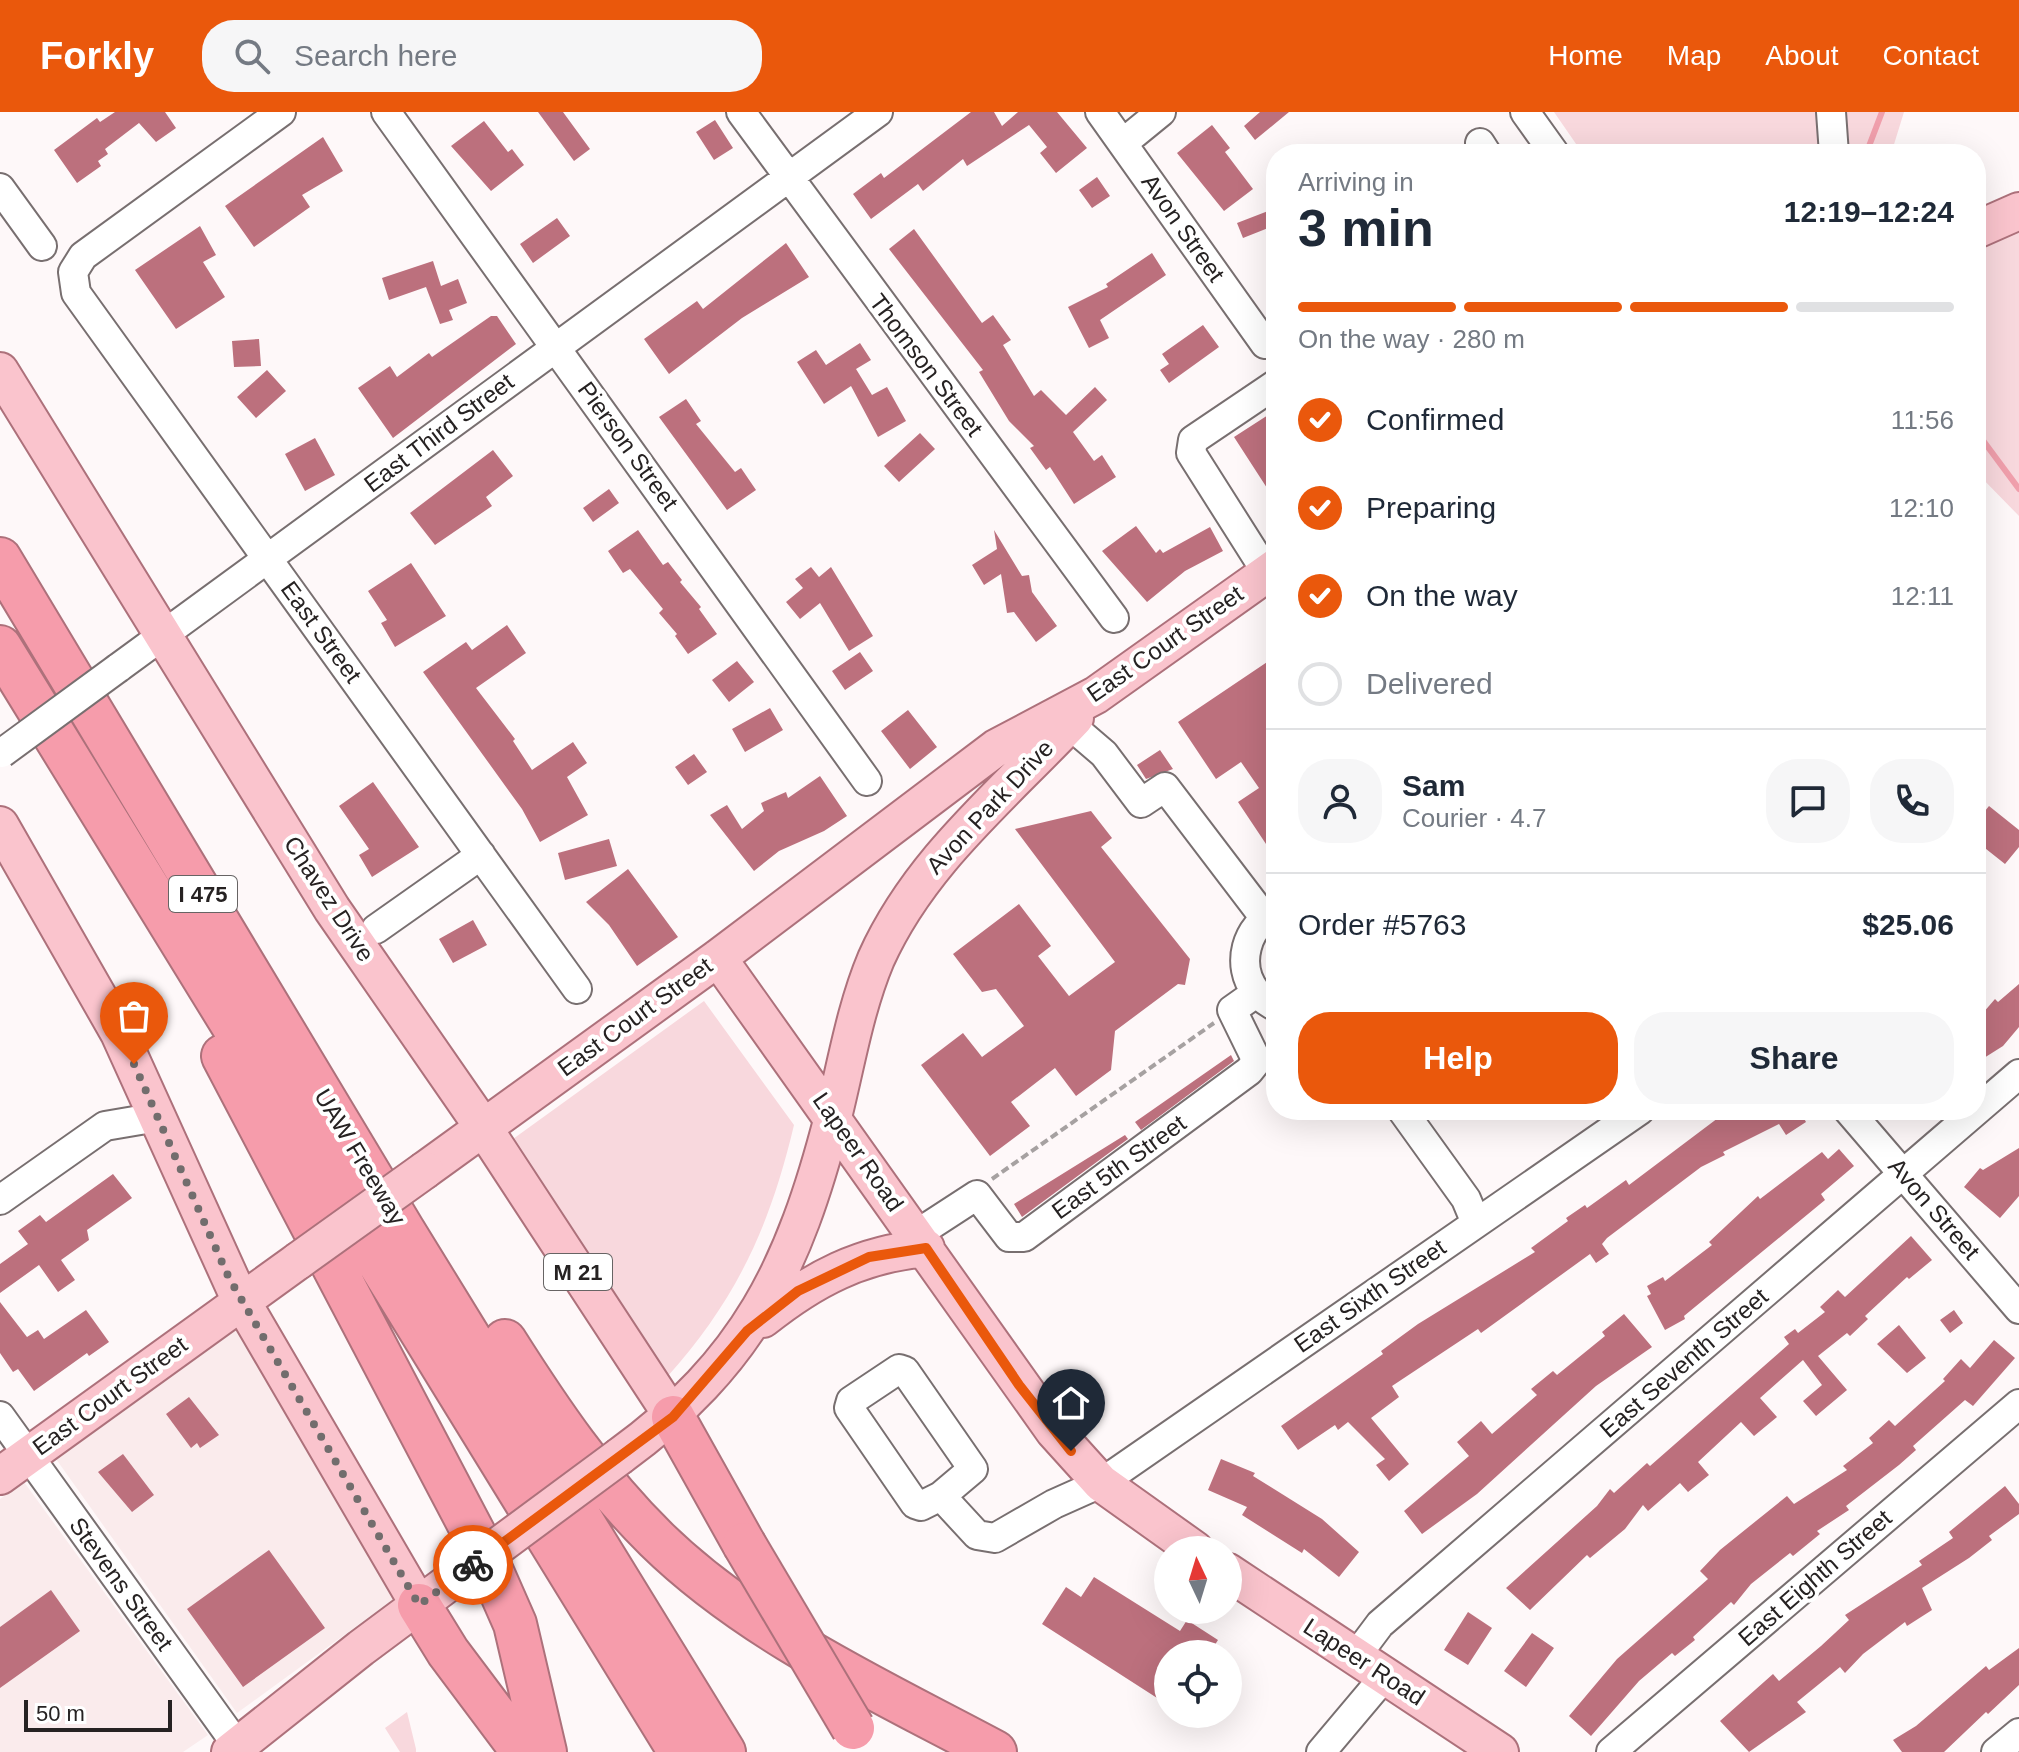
<!DOCTYPE html>
<html lang="en">
<head>
<meta charset="utf-8">
<style>
  :root { --surface:#fff; --page:#f6f6f7; --text:#1f2937; --muted:#747a83; --line:#e0e1e3; --accent:#ea580c }
  body { margin:0; font-family:Helvetica,sans-serif; background:var(--page); color:var(--text); height:100vh; display:flex; flex-direction:column; font-size:30px; white-space:nowrap }
  * { box-sizing:border-box; margin:0 }
  p { font-size:26px; color:var(--muted) }
  .icon { flex:none; width:44px; height:44px; fill:none; stroke:currentColor; stroke-width:2; stroke-linecap:round; stroke-linejoin:round }
  .map { position:relative; flex:1; overflow:hidden }
  .sheet { position:absolute; left:1266px; top:32px; width:720px; height:976px; display:flex; flex-direction:column; background:var(--surface); border-radius:32px; box-shadow:0 8px 32px #0002 }
  .sheet>* { flex:none }
  .needle { width:52px; rotate:356deg }
  .controls { position:absolute; left:1154px; top:1424px; display:grid; gap:16px }
  .controls a { display:grid; place-items:center; width:88px; height:88px; border-radius:50%; background:var(--surface); box-shadow:0 8px 32px #0002; font-size:40px }
  .scale { position:absolute; left:24px; bottom:20px; width:148px; box-sizing:border-box; padding-left:8px; border:4px solid #262222; border-top:0; font-size:22px; line-height:28px; white-space:nowrap; color:#262222; -webkit-text-stroke:6px #fff; paint-order:stroke }
  .pin { position:absolute; display:grid; place-items:center; width:68px; height:68px; color:#fff; margin:-82px -34px; border-radius:50% 50% 50% 0; rotate:-45deg; box-shadow:0 0 8px #0007 }
  .pin .icon { rotate:45deg }
  .courier { position:absolute; display:grid; place-items:center; width:80px; height:80px; margin:-40px; border:6px solid #ea580c; border-radius:50%; background:#fff; color:#222; box-shadow:0 2px 10px #0007 }
  .head em { font-style:normal; font-weight:700 }
  .head div { display:flex; flex-direction:column-reverse }
  .head { display:flex; align-items:center; justify-content:space-between; height:136px; padding:0 32px }
  h1 { font-size:52px; font-weight:700; line-height:60px }
  .bar { display:grid; grid-template-columns:repeat(4,1fr); gap:12px 8px; align-content:center; height:96px; padding:0 32px }
  .bar i { height:10px; border-radius:6px; background:var(--line) }
  .bar .selected { background:var(--accent) }
  .bar p { grid-column:span 4 }
  .line { display:flex; align-items:center; gap:20px; padding:0 32px; border-top:2px solid var(--line) }
  .line div { flex:1 }
  .round { display:grid; place-items:center; flex:none; width:84px; height:84px; border-radius:32px; background:var(--page) }
  ol { padding:0 32px; list-style:none }
  li { display:flex; align-items:center; gap:24px; height:88px }
  li p { margin-inline-start:auto }
  li .icon { padding:8px; border-radius:50%; background:var(--accent); color:#fff; stroke-width:4 }
  li:last-child { color:var(--muted) }
  li i { width:44px; height:44px; border:4px solid var(--line); border-radius:50% }
  .cta { display:flex; gap:16px; margin-top:auto; padding:16px 32px }
  .cta a { flex:1; height:92px; border-radius:32px; background:var(--accent); color:#fff; font-size:32px; font-weight:700; line-height:92px; text-align:center }
  .cta a+a { background:var(--page); color:var(--text) }
  header { display:flex; align-items:center; gap:48px; box-sizing:border-box; height:112px; padding:0 40px; background:var(--accent); color:#fff }
  header strong { font-size:38px }
  nav { display:flex; gap:44px; margin-inline-start:auto; font-size:28px }
  .search { width:560px; height:72px; background:var(--page); display:flex; align-items:center; gap:20px; box-sizing:border-box; padding:0 28px; border-radius:32px; color:var(--muted); font-size:30px }
  .map>svg:first-child { display:block }
  .built { fill:#faebec }
  .green { fill:#f8d8dd }
  .lines { fill:none; stroke-linecap:round; stroke-linejoin:round }
  .stream { stroke:#f09fac; stroke-width:6 }
  .building { fill:#bc707d }
  .minor-casing { stroke:#786f70; stroke-width:32 }
  .major-casing { stroke:#ad717b; stroke-width:40 }
  .highway-casing { stroke:#ad717b; stroke-width:46 }
  .path { stroke:#a6a1a1; stroke-width:4; stroke-dasharray:8 4; stroke-linecap:butt }
  .minor { stroke:#fff; stroke-width:28 }
  .major { stroke:#fac4cd; stroke-width:36 }
  .highway { stroke:#f69cab; stroke-width:42 }
  .minor-bridge-casing { stroke:#786f70; stroke-width:32; stroke-linecap:butt }
  .major-bridge-casing { stroke:#ad717b; stroke-width:40; stroke-linecap:butt }
  .highway-bridge-casing { stroke:#ad717b; stroke-width:46; stroke-linecap:butt }
  .minor-bridge { stroke:#fff; stroke-width:28 }
  .major-bridge { stroke:#fac4cd; stroke-width:36 }
  .highway-bridge { stroke:#f69cab; stroke-width:42 }
  .done { stroke:#726d6d; stroke-width:8; stroke-dasharray:0 14.4 }
  .route { stroke:#ea580c; stroke-width:10 }
  .labels { text-anchor:middle; stroke-width:8; stroke-linejoin:round; paint-order:stroke }
  .shield { fill:#fff; stroke:#676464; stroke-width:2 }
  .shield-label { font-size:22px; font-weight:bold; fill:#262222 }
  .street-label { font-size:24px; fill:#262222; stroke:#fff }
</style>
</head>
<body>
<header>
<strong>Forkly</strong>
<div class="search"><svg class="icon" aria-label="search" viewBox="0 0 24 24"><circle cx="10" cy="10" r="6"/><path d="M15 15l6 6"/></svg>Search here</div>
<nav><a>Home</a><a>Map</a><a>About</a><a>Contact</a></nav>
</header>
<div class="map">
<svg width="2019" height="1640" viewBox="0 0 2019 1640">
  <rect width="100%" height="100%" fill="#fef8f9"/>
  <path class="built" d="M235,1213L395,1486L237,1601L56,1347Z
    M24,1370L208,1623L183,1640H0V1387Z"/>
  <path class="green" d="M1554,0H1904L1891,42H1583Z
    M2019,118V404L1976,360V136Z
    M704,889L794,1013C770,1114 737,1187 667,1265L513,1027Z
    M407,1600L416,1637V1640H400L385,1616Z"/>
  <g class="lines">
    <path class="stream" d="M1866,42L1882,0
      M1976,319L2019,377"/>
  </g>
  <path class="building" d="M115,0H165L176,16L156,30L139,11L105,37L108,42L98,49L101,54L77,71L54,38L97,6L100,10Z
    M538,0H563L590,37L574,49Z
    M971,0H994L1002,14L1018,0H1057L1087,36L1056,61L1040,41L1047,35L1029,13L967,54L963,47L923,79L918,72L871,107L853,82L881,61L884,66Z
    M1260,0H1289L1255,28L1244,14Z
    M715,8L733,36L714,48L696,20Z
    M484,9L508,40L512,37L524,53L491,79L451,34Z
    M1212,13L1230,36L1225,40L1253,77L1224,99L1177,41Z
    M323,25L343,59L302,83L310,95L254,135L225,94Z
    M1097,65L1110,84L1092,96L1079,78Z
    M1276,96V113L1243,126L1237,111Z
    M557,106L570,124L533,151L520,132Z
    M200,114L216,143L203,150L225,185L176,217L135,158Z
    M914,117L982,211L993,203L1011,228L1003,233L1034,284L1041,278L1066,303L1095,275L1107,288L1073,320L1094,349L1102,343L1116,365L1074,392L1050,355L1046,358L1030,336L1034,334L1009,309L979,260L983,258L889,137Z
    M786,131L809,165L742,206L669,262L644,227L697,189L703,197Z
    M1152,141L1166,163L1100,208L1109,226L1089,236L1068,195L1108,175L1106,172Z
    M433,149L441,174L458,167L467,191L449,198L453,208L440,212L426,175L389,188L382,166Z
    M491,204H497L516,232L393,326L358,276L390,254L397,265L429,241L432,245Z
    M1203,213L1219,235L1169,271L1160,258L1169,252L1162,242Z
    M259,227L261,254L234,255L232,229Z
    M860,231L871,248L856,257L872,283L887,275L906,309L878,325L851,274L824,292L797,250L816,238L826,253Z
    M267,258L286,279L256,306L237,285Z
    M686,287L701,309L696,312L735,360L741,356L756,378L727,398L659,305Z
    M1276,298V390L1234,325Z
    M920,321L935,337L899,370L884,354Z
    M315,326L335,363L305,379L285,342Z
    M493,338L513,364L486,385L492,394L435,433L410,401Z
    M609,377L619,391L593,410L583,396Z
    M1136,414L1156,441L1160,437L1163,441L1210,415L1223,439L1185,459L1147,490L1102,439Z
    M638,418L663,453L668,450L682,468L680,470L701,495L699,497L717,522L688,542L675,524L677,522L659,501L663,497L630,457L623,461L608,439Z
    M994,418L1022,464L1029,463L1032,480L1057,514L1036,530L1014,500L1007,501L1001,462L984,473L972,453L997,437Z
    M411,451L446,504L395,535L381,511L387,508L368,479Z
    M811,455L819,465L831,455L873,524L849,539L820,491L800,507L786,490L803,476L795,467Z
    M507,513L526,541L476,576L515,627L513,629L532,658L573,630L587,651L567,665L588,703L540,730L522,697L423,560L466,530L472,538Z
    M860,540L873,559L845,578L832,559Z
    M1276,544V747L1238,690L1259,676L1241,650L1216,667L1178,610Z
    M737,549L754,570L729,590L712,568Z
    M770,596L783,618L745,640L732,617Z
    M908,598L937,635L910,657L881,619Z
    M1160,638L1173,657L1146,667L1137,653Z
    M694,642L707,660L688,673L675,655Z
    M820,664L847,704L824,719L779,739L754,759L710,703L727,693L742,717L764,699L761,691L786,680L788,686Z
    M373,670L419,735L372,765L359,743L369,737L339,694Z
    M1989,694L2019,718V735L2005,752L1976,729V710Z
    M1091,699L1112,726L1101,735L1190,847L1185,873L1178,872L1115,919L1111,958L1076,984L1055,956L1011,990L1030,1014L990,1044L921,953L963,921L982,945L1024,914L996,877L982,880L953,842L1019,792L1051,834L1038,844L1069,884L1115,850L1015,717Z
    M609,727L617,754L565,768L558,741Z
    M628,757L678,825L637,854L609,813L586,790Z
    M473,808L487,833L453,851L439,827Z
    M2019,872V915L2003,934L1976,951V909L1995,887L1998,890Z
    M1231,943L1234,949L1141,1018L1135,1010Z
    M1735,998H1807L1801,1001L1806,1010L1786,1023L1779,1012L1723,1040L1725,1043L1701,1055L1607,1126L1602,1132L1609,1142L1596,1151L1590,1142L1481,1221L1478,1217L1392,1274L1399,1285L1371,1306L1409,1352L1389,1369L1376,1353L1385,1347L1348,1310L1338,1318L1335,1313L1298,1338L1281,1314L1383,1242L1381,1239L1418,1212L1535,1140L1531,1136L1568,1109L1566,1106L1585,1093L1587,1096L1626,1068L1629,1073L1718,1006Z
    M1125,1023L1128,1027L1022,1105L1014,1092Z
    M2019,1036V1084L2000,1106L1964,1075L1980,1056L1983,1058Z
    M1839,1037L1854,1054L1821,1082L1825,1088L1684,1204L1685,1207L1665,1218L1647,1184L1651,1182L1647,1174L1663,1165L1665,1169L1712,1133L1709,1130L1758,1084L1760,1087L1822,1040L1828,1047Z
    M113,1062L132,1086L87,1118L89,1128L61,1148L75,1168L58,1180L39,1153L0,1181V1152L28,1132L18,1119L40,1103L46,1110Z
    M1911,1124L1932,1148L1909,1167L1907,1165L1865,1204L1868,1207L1850,1224L1847,1221L1818,1244L1847,1278L1816,1304L1803,1289L1822,1273L1803,1248L1760,1286L1777,1305L1754,1324L1741,1310L1698,1350L1709,1363L1688,1380L1680,1371L1648,1399L1643,1393L1625,1417L1590,1446L1587,1443L1530,1498L1506,1476L1597,1394L1610,1377L1614,1381L1647,1351L1650,1354L1789,1232L1784,1225L1795,1217L1798,1221L1825,1200L1820,1195L1838,1178L1845,1185Z
    M0,1190L27,1225L38,1218L44,1227L86,1198L109,1230L89,1244L87,1241L34,1279L18,1257L13,1260L0,1241Z
    M1954,1198L1963,1211L1950,1221L1940,1208Z
    M1624,1202L1652,1235L1596,1274L1477,1382L1422,1422L1404,1399L1469,1344L1457,1330L1481,1309L1492,1322L1537,1283L1531,1277L1553,1259L1557,1263L1605,1224L1602,1220Z
    M1899,1213L1926,1246L1907,1261L1877,1232Z
    M1994,1228L2015,1246L1973,1294L1965,1288L1913,1334L1916,1338L1899,1353L1846,1394L1849,1398L1817,1419L1820,1422L1793,1444L1790,1441L1751,1472L1734,1493L1731,1490L1693,1525L1695,1528L1675,1544L1672,1541L1639,1569L1591,1624L1569,1604L1617,1547L1708,1467L1700,1459L1720,1438L1787,1384L1794,1392L1847,1358L1843,1354L1873,1331L1869,1326L1889,1308L1895,1314L1945,1269L1943,1267L1961,1247L1970,1256Z
    M189,1285L219,1323L200,1336L197,1331L191,1336L166,1302Z
    M123,1342L154,1383L132,1400L98,1360Z
    M1221,1347L1255,1361L1253,1364L1322,1407L1359,1440L1339,1465L1304,1437L1302,1441L1242,1403L1247,1395L1208,1378Z
    M2005,1374L2019,1392V1402L1989,1424L1992,1428L1969,1446L1922,1476L1932,1498L1907,1514L1905,1510L1863,1542L1845,1561L1840,1555L1797,1590L1806,1600L1749,1640L1720,1609L1773,1562L1779,1569L1821,1534L1849,1508L1845,1503L1922,1453L1919,1449L1953,1426L1949,1420Z
    M269,1438L325,1516L243,1575L187,1497Z
    M1094,1465L1180,1519L1187,1508L1218,1528L1209,1542H1168V1593L1042,1512L1066,1475L1081,1485Z
    M51,1478L80,1519L0,1576V1515Z
    M1468,1500L1492,1516L1468,1553L1444,1538Z
    M1532,1521L1554,1536L1526,1575L1504,1559Z
    M2019,1536V1573L1988,1602L1986,1600L1944,1640H1902L1893,1628L1916,1614L1986,1554L1989,1558Z"/>
  <g class="lines">
    <defs>
      <path id="minor" d="M281,0L83,144L73,160L76,181L577,877
        M386,0L867,669
        M741,0L1114,506
        M1100,0L1265,232
        M1525,0L1555,42
        M1831,0L1834,42
        M1123,31L1161,0
        M1480,31L1487,42
        M0,76L42,134
        M1267,461L1191,341L1193,328L1276,272
        M118,556L878,0
        M1069,612L1104,642L1141,691L1165,675L1264,805
        M1276,800C1246,814 1235,853 1256,880C1260,886 1270,891 1276,895
        M376,817L481,743
        M1402,998L1466,1087L1476,1111
        M1848,998L2019,1197
        M0,1088L105,1014L158,1005
        M917,1122L977,1083L1009,1125H1024L1249,959L1257,949L1232,898L1256,881
        M0,1304L242,1640
        M941,1384L973,1357L905,1259L899,1257L851,1289L849,1296L915,1392L921,1394L941,1384L977,1423L995,1426L1054,1392L1101,1371L1640,998
        M1356,1544L1380,1512L2019,962
        M1321,1640L1385,1564
        M1611,1640L2019,1292
        M1996,1640L2019,1621"/>
      <path id="major" d="M1976,118L2019,99
        M0,259L332,797L483,1015L673,1305
        M0,713L119,921L237,1181L419,1493
        M718,846L1054,1319L1101,1371L1195,1438
        M425,1058L718,846L996,636L1096,583L1276,455
        M763,1207C813,1167 861,1142 926,1136
        M620,1344C748,1251 794,1156 833,1005C846,953 855,897 876,847C920,749 1003,683 1075,606
        M0,1364L298,1149
        M1228,1460L1500,1640
        M230,1640L361,1536L459,1463"/>
      <path id="highway" d="M0,447L403,1118L724,1640
        M0,535L680,1640
        M223,944L482,1437L515,1512L545,1640
        M505,1229C550,1300 596,1368 656,1427C751,1520 879,1578 995,1640
        M673,1305L744,1432
        M419,1493L448,1540L523,1640"/>
    </defs>
    <use href="#minor" class="minor-casing"/>
    <use href="#major" class="major-casing"/>
    <use href="#highway" class="highway-casing"/>
    <path class="path" d="M992,1067L1214,911"/>
    <use href="#minor" class="minor"/>
    <use href="#major" class="major"/>
    <use href="#highway" class="highway"/>
    <defs>
      <path id="minor-bridge" d="M2,641L118,556"/>
      <path id="major-bridge" d="M298,1149L425,1058
        M459,1463L620,1344"/>
      <path id="highway-bridge" d="M744,1432L853,1616"/>
    </defs>
    <use href="#minor-bridge" class="minor-bridge-casing"/>
    <use href="#major-bridge" class="major-bridge-casing"/>
    <use href="#highway-bridge" class="highway-bridge-casing"/>
    <use href="#minor-bridge" class="minor-bridge"/>
    <use href="#major-bridge" class="major-bridge"/>
    <use href="#highway-bridge" class="highway-bridge"/>
  </g>
  <g class="lines">
    <path class="done" d="M134,952L229,1166L419,1493L473,1453"/>
    <path class="route" d="M473,1453L673,1305L747,1219L798,1179L869,1145L926,1136L1019,1273L1071,1339"/>
  </g>
  <g class="labels">
    <g class="shield">
      <rect x="169" y="764" width="68" height="36" rx="6"/>
      <rect x="544" y="1142" width="68" height="36" rx="6"/>
    </g>
    <g class="shield-label">
      <text x="203" y="790">I 475</text>
      <text x="578" y="1168">M 21</text>
    </g>
    <g class="street-label">
      <text transform="translate(1183 116) rotate(55)" y="8">Avon Street</text>
      <text transform="translate(926 253) rotate(53)" y="8">Thomson Street</text>
      <text transform="translate(439 321) rotate(-37)" y="8">East Third Street</text>
      <text transform="translate(628 334) rotate(54)" y="8">Pierson Street</text>
      <text transform="translate(321 520) rotate(54)" y="8">East Street</text>
      <text transform="translate(1165 532) rotate(-35)" y="8">East Court Street</text>
      <text transform="translate(990 695) rotate(-47)" y="8">Avon Park Drive</text>
      <text transform="translate(329 787) rotate(57)" y="8">Chavez Drive</text>
      <text transform="translate(635 905) rotate(-36)" y="8">East Court Street</text>
      <text transform="translate(858 1040) rotate(55)" y="8">Lapeer Road</text>
      <text transform="translate(360 1045) rotate(59)" y="8">UAW Freeway</text>
      <text transform="translate(1119 1055) rotate(-36)" y="8">East 5th Street</text>
      <text transform="translate(1934 1097) rotate(49)" y="8">Avon Street</text>
      <text transform="translate(1370 1184) rotate(-35)" y="8">East Sixth Street</text>
      <text transform="translate(1684 1251) rotate(-41)" y="8">East Seventh Street</text>
      <text transform="translate(110 1284) rotate(-36)" y="8">East Court Street</text>
      <text transform="translate(1815 1466) rotate(-41)" y="8">East Eighth Street</text>
      <text transform="translate(121 1472) rotate(54)" y="8">Stevens Street</text>
      <text transform="translate(1364 1550) rotate(33)" y="8">Lapeer Road</text>
    </g>
  </g>
</svg>
<div class="controls">
<a><svg class="needle" viewBox="-14 -14 28 28"><path d="M0-13l5 13h-10z" fill="#e53935"/><path d="M0 13l5-13h-10z" fill="#747a83"/></svg></a>
<a><svg class="icon" aria-label="locate" viewBox="0 0 24 24"><circle cx="12" cy="12" r="6"/><path d="M12 2v4M12 18v4M2 12h4M18 12h4"/></svg></a>
</div>
<div class="scale">50 m</div>
<div class="pin" style="left:134px;top:952px;background:#ea580c"><svg class="icon" aria-label="bag" viewBox="0 0 24 24"><path d="M5 8h14l-1 12H6zM9 8a3 3 0 0 1 6 0"/></svg></div>
<div class="pin" style="left:1071px;top:1339px;background:#1f2937"><svg class="icon" aria-label="home" viewBox="0 0 24 24"><path d="M3 11l9-7 9 7M6 9v11h12V9"/></svg></div>
<div class="courier" style="left:473px;top:1453px"><svg class="icon" aria-label="bike" viewBox="0 0 24 24"><circle cx="6" cy="16" r="4"/><circle cx="18" cy="16" r="4"/><path d="M6 16l4-8h5l3 8M10 8l3 8H6M13 5h3"/></svg></div>
<section class="sheet">
<div class="head"><div><h1>3 min</h1><p>Arriving in</p></div><em>12:19–12:24</em></div>
<div class="bar"><i class="selected"></i><i class="selected"></i><i class="selected"></i><i></i><p>On the way · 280 m</p></div>
<ol>
<li><svg class="icon" aria-label="check" viewBox="0 0 24 24"><path d="M5 12l5 5 9-10"/></svg>Confirmed<p>11:56</p></li>
<li><svg class="icon" aria-label="check" viewBox="0 0 24 24"><path d="M5 12l5 5 9-10"/></svg>Preparing<p>12:10</p></li>
<li><svg class="icon" aria-label="check" viewBox="0 0 24 24"><path d="M5 12l5 5 9-10"/></svg>On the way<p>12:11</p></li>
<li><i></i>Delivered</li>
</ol>
<div class="line" style="height:144px"><a class="round"><svg class="icon" aria-label="person" viewBox="0 0 24 24"><circle cx="12" cy="8" r="4"/><path d="M4 21q1-7 8-7t8 7"/></svg></a><div><b>Sam</b><p>Courier · 4.7</p></div><a class="round"><svg class="icon" aria-label="chat" viewBox="0 0 24 24"><path d="M4 5h16v11H9l-5 4z"/></svg></a><a class="round"><svg class="icon" aria-label="phone" viewBox="0 0 24 24"><path d="M5 4h4l2 5-3 2q2 4 5 5l2-3 5 2v4C11 20 4 13 5 4z"/></svg></a></div>
<div class="line" style="height:104px"><div>Order #5763</div><b>$25.06</b></div>
<div class="cta"><a>Help</a><a>Share</a></div>
</section>
</div>
</body>
</html>
